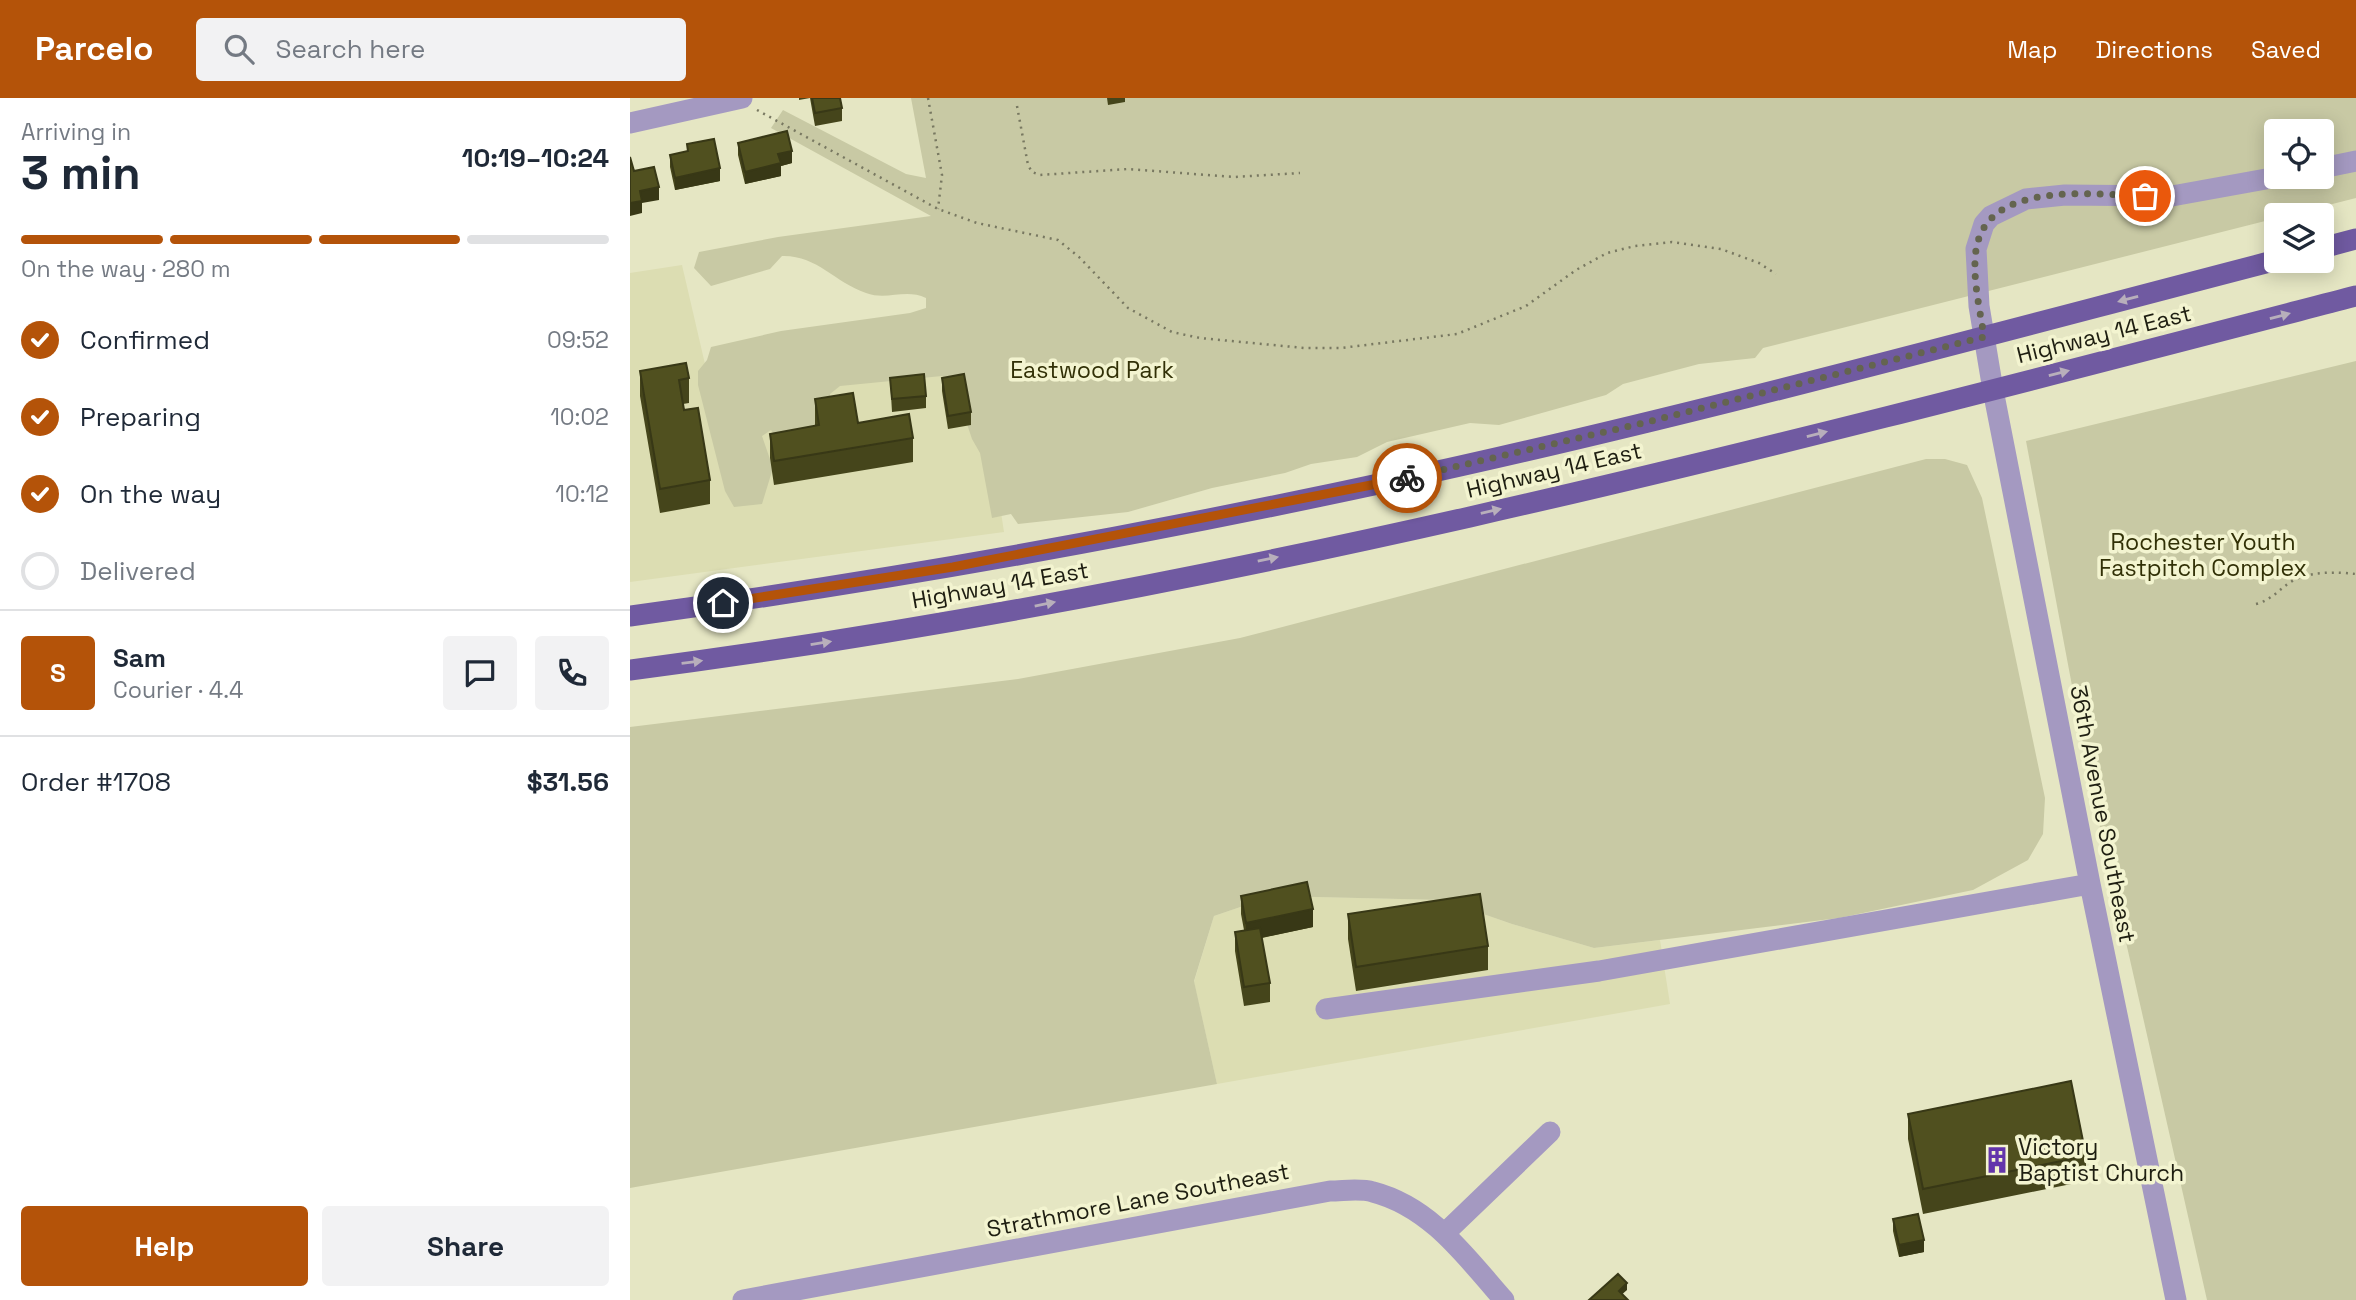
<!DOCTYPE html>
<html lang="en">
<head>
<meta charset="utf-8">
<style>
  :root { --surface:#fff; --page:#f2f2f3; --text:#1f2937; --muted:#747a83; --line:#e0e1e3; --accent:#b45309 }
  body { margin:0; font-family:"Space Grotesk",sans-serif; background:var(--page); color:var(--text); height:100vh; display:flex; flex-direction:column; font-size:26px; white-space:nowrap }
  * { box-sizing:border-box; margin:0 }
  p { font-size:23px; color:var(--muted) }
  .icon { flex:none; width:38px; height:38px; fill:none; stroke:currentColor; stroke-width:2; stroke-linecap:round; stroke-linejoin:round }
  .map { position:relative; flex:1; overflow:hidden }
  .panel { display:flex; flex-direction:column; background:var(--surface); width:630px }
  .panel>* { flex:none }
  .fabs { position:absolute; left:1634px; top:21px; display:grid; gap:14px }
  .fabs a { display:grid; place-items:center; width:70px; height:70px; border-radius:7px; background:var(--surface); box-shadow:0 4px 18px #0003; font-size:35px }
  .pin { position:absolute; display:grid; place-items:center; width:60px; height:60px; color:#fff; margin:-30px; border:4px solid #fff; border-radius:50%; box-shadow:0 2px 7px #0007 }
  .courier { position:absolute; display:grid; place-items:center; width:70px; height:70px; margin:-35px; border:5px solid #b45309; border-radius:50%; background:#fff; color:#222; box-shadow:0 2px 9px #0007 }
  .overview em { font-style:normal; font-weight:700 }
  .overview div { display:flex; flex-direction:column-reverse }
  .overview { display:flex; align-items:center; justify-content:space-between; height:119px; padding:0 21px }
  h1 { font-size:46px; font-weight:700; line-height:52px }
  .bar { display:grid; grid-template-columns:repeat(4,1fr); gap:10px 7px; align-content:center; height:84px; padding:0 21px }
  .bar i { height:9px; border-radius:5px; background:var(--line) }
  .bar .on { background:var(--accent) }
  .bar p { grid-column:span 4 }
  .line { display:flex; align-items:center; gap:18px; padding:0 21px; border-top:2px solid var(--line) }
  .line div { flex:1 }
  .round { display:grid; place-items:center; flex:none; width:74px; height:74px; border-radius:7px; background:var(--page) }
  ol { padding:0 21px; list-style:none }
  li { display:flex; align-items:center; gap:21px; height:77px }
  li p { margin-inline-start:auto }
  li .icon { padding:7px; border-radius:50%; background:var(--accent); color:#fff; stroke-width:4 }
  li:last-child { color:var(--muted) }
  li i { width:38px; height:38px; border:4px solid var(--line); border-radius:50% }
  .primary-button { display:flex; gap:14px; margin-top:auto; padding:14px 21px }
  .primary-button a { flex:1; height:80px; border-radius:7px; background:var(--accent); color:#fff; font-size:28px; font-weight:700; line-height:80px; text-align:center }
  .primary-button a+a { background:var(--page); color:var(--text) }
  header { display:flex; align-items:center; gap:42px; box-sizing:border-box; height:98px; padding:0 35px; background:var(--accent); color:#fff }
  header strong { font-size:33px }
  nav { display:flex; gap:38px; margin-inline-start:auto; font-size:24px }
  .search { width:490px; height:63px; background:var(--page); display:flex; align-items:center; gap:18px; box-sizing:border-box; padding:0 24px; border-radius:7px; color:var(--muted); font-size:26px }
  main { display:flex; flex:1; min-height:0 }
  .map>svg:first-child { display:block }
  .built { fill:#dcddb2 }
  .green { fill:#c8c9a4; fill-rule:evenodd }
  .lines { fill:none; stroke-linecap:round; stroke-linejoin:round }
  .path { stroke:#787861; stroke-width:2.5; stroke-dasharray:2 5; stroke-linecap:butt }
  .minor { stroke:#a499c1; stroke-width:21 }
  .major { stroke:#705aa1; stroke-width:21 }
  .wall { fill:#45451b }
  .shaded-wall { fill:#383816 }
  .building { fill:#50501f; stroke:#383816; stroke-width:2 }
  .oneway { fill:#b8afbb }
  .done { stroke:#64644f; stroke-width:7; stroke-dasharray:0 12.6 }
  .route { stroke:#b45309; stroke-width:9 }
  .labels { text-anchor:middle; stroke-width:7; stroke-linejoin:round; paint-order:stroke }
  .street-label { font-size:23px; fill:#1e1e11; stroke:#f3f4d0 }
  .park-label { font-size:23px; fill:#313006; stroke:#f3f4d0 }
  .poi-label { font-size:23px; fill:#1e1e11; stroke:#f3f4d0; text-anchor:start }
</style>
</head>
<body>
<header>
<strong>Parcelo</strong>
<div class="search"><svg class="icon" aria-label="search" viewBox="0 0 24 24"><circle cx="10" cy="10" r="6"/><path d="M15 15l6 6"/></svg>Search here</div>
<nav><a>Map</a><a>Directions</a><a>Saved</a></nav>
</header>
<main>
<section class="panel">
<div class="overview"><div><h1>3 min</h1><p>Arriving in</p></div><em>10:19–10:24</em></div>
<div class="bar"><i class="on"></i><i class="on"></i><i class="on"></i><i></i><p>On the way · 280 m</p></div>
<ol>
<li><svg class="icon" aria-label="check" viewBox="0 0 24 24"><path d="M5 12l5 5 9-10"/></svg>Confirmed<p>09:52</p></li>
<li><svg class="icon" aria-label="check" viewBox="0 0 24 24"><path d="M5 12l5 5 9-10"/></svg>Preparing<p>10:02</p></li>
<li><svg class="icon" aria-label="check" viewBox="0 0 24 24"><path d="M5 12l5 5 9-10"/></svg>On the way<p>10:12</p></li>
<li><i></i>Delivered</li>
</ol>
<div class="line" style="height:126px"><b class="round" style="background:var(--accent);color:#fff">S</b><div><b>Sam</b><p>Courier · 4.4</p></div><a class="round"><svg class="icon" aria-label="chat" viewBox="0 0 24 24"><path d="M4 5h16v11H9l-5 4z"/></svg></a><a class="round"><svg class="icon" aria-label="phone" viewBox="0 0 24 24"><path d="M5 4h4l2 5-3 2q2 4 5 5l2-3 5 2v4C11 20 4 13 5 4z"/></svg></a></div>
<div class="line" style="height:91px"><div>Order #1708</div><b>$31.56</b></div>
<div class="primary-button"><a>Help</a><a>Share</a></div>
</section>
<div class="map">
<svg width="1726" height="1202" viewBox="0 0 1726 1202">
  <rect width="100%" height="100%" fill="#e5e6c3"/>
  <path class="built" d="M52,167L78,279L344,237L374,434L0,484V175Z
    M643,798L813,802L882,826L964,850L1030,842L1040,906L587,986L564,884L584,818Z"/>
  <path class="green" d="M281,0H1726V100L1133,250L1125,260L1069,266L993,286L976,297L869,327L840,325L757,344L727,359L681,366L655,375L582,390L498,414L388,426L381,416L362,420L350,355L342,341L325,290L312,278L210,288L200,296L202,328L151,346L141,332L132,338L143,370L132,406L104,409L95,393L68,287V273L77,262L81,249L151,233L280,215L296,210V200C275,190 257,203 236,195C204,184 187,157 152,158L140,171L81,188L64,170L69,154L148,139L301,118L141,30L153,12L276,76L296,80ZM1647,33H1692V79H1647Z
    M1726,263V1202H1577L1462,694L1396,343Z
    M1296,361H1315L1337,367L1352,400L1415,700L1413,736L1398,762L1343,792L1209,820L964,850L882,826L813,802L643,798L584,818L564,883L587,986L0,1090V629L388,581L610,540Z"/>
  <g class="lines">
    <path class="path" d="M298,0L312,77L308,111
      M387,8L398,67L402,74L410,77L498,71L604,79L670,75
      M127,12L308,111L347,125L428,142L449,159L498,210L542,234L570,240L674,250H711L827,236L896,208L946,172L977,155L1005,148L1042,144L1091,151L1129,165L1146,176
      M1626,506C1642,502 1650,490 1664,482C1682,473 1707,474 1726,476"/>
    <path class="minor" d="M0,25L112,0
      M1692,70L1726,63
      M696,911L969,873L1460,786
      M815,1135L920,1034
      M113,1202L700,1093C714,1093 730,1090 743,1094C801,1109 836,1159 874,1202
      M1546,1202L1460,786L1363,292L1349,208L1346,151L1354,126L1361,118L1396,101L1435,97L1542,98L1647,79"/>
    <path class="major" d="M1692,150L1726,141
      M0,518C257,483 513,437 767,382C1063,318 1354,238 1647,162
      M0,572C585,497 1156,346 1726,198"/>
  </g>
  <path class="wall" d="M169,0H210L212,10V23L185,28L180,0L169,2Z
    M477,0H495V4L478,7Z
    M108,45L162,65L151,68V78L115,86L108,57Z
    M57,46L90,83L45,92L40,69V57L57,53Z
    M10,273L59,280V305L53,306L54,312L80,382V406L30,415L10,298Z
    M260,280L296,298V310L262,314Z
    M312,280L341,314V327L318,331L312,293Z
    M185,301L228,325L283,340V364L144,387L140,360V336L185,328Z
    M611,798L683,829L632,840L640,885V904L614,908L605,853V834L614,832L611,816Z
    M718,816L858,848V872L726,893L718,841Z
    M1278,1016L1456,1058V1083L1293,1116L1278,1041Z
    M1263,1121L1294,1154L1269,1159L1263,1133Z"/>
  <path class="shaded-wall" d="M162,53V65L151,68V78L115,86V74L148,56Z
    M90,70V83L45,92V80Z
    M29,89V102L12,105V115L0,118V105L10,93Z
    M683,811V829L616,843V825Z
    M1294,1142V1154L1269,1159V1147Z
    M997,1185V1192L989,1199V1193Z"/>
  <path class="building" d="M182,0H210L212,10L185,15Z
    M157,33L162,53L148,56L151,65L115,74L108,45Z
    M84,41L90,70L45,80L40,57L58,53L57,46Z
    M0,59L4,73L24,69L29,89L10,93L12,103L0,105Z
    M56,265L59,280L49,282L54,312L68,310L80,382L30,391L10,273Z
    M294,276L296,298L262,301L260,280Z
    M334,276L341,314L318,318L312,280Z
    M223,295L228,325L279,316L283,340L144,363L140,336L189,327L185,301Z
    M677,784L683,811L616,825L611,798Z
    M850,796L858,848L726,869L718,816Z
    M630,830L640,885L614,889L605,834Z
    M1441,983L1456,1058L1293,1091L1278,1016Z
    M1288,1116L1294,1142L1269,1147L1263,1121Z
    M988,1176L997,1185L989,1193L998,1202H959Z"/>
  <defs><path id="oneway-solid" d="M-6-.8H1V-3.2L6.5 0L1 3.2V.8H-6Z" transform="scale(1.75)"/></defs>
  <g class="oneway">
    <use href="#oneway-solid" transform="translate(1498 201) rotate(165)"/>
    <use href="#oneway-solid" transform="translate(1650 218) rotate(-15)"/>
    <use href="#oneway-solid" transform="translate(1429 275) rotate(-14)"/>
    <use href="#oneway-solid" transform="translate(1187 336) rotate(-14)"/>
    <use href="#oneway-solid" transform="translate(861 413) rotate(-13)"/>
    <use href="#oneway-solid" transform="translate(638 461) rotate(-12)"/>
    <use href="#oneway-solid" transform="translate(415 506) rotate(-11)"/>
    <use href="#oneway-solid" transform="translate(191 545) rotate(-9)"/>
    <use href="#oneway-solid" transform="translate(62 564) rotate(-7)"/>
  </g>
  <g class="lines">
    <path class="done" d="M777,380L1013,325L1354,239C1350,211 1342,180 1346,152C1357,81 1463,97 1515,98"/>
    <path class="route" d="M93,505L323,469L777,380"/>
  </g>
  <defs>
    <symbol id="building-bare" viewBox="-9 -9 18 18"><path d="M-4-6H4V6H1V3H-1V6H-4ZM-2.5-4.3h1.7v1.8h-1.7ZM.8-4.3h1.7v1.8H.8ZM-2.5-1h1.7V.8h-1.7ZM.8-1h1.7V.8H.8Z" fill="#6334ab" stroke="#f3f4d0" stroke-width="2.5" paint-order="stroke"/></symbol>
  </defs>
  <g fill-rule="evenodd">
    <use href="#building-bare" x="1348" y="1043" width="38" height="38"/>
  </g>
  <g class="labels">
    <g class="street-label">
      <text transform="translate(1474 236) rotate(-14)" y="8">Highway 14 East</text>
      <text transform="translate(924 372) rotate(-13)" y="8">Highway 14 East</text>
      <text transform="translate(370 487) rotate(-10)" y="8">Highway 14 East</text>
      <text transform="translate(1473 716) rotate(79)" y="8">36th Avenue Southeast</text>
      <text transform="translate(508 1102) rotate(-11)" y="8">Strathmore Lane Southeast</text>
    </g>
    <g class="park-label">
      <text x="462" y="280">Eastwood Park</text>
      <text x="1573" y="452">Rochester Youth<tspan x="1573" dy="26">Fastpitch Complex</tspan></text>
    </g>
    <g class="poi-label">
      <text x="1388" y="1057">Victory<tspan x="1388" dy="26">Baptist Church</tspan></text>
    </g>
  </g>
</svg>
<div class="fabs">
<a><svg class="icon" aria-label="locate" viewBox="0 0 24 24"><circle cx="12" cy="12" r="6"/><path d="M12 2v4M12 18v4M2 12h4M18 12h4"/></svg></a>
<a><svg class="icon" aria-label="layers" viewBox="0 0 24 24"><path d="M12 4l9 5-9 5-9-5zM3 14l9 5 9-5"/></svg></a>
</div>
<div class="pin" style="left:1515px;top:98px;background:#ea580c"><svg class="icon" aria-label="bag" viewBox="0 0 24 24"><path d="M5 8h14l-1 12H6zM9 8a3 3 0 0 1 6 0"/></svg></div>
<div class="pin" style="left:93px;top:505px;background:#1f2937"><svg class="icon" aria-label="home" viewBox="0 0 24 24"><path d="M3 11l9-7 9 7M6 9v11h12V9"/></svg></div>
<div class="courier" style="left:777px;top:380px"><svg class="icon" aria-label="bike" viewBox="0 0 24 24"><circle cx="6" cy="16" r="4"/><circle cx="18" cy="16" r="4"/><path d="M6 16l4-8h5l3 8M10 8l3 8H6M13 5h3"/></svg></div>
</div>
</main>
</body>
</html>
